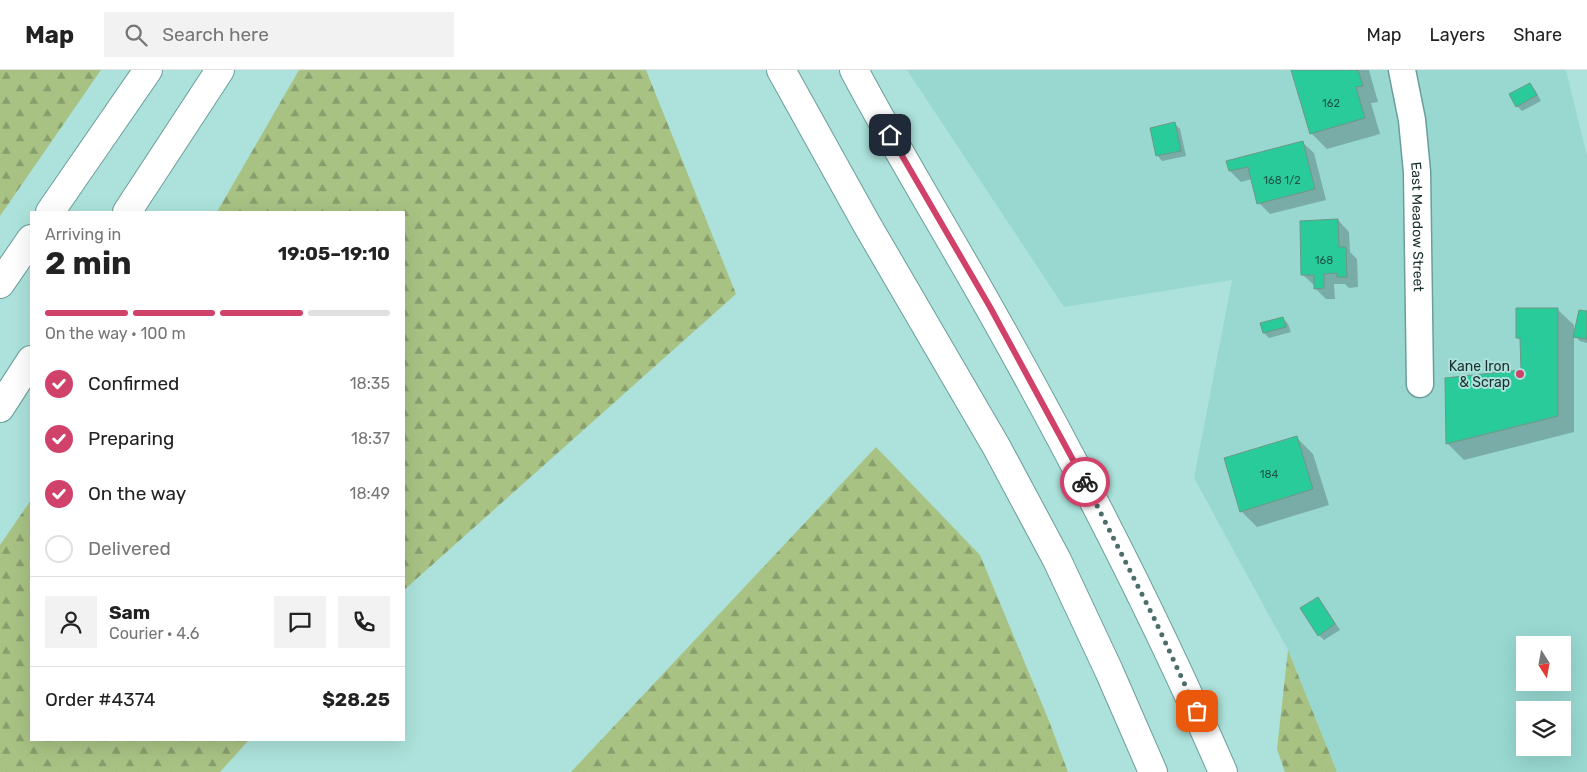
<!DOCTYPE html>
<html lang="en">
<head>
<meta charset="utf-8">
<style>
  :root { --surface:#fff; --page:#f2f2f2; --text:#222; --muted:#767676; --line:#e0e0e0; --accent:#d1426b }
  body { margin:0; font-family:Rubik,sans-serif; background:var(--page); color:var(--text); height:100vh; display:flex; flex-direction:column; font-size:19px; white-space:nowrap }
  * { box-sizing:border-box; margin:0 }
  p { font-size:16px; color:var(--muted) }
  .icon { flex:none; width:28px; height:28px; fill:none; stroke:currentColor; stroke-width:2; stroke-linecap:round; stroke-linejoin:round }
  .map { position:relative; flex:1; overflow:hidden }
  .details { position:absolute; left:30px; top:141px; width:375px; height:530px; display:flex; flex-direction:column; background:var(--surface); border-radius:0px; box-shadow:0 5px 20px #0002 }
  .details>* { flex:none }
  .needle { width:32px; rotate:169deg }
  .controls { position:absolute; left:1516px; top:566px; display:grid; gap:10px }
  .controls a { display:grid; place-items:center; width:55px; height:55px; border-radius:0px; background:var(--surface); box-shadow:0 5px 20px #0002; font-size:25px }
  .pin { position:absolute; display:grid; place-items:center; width:42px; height:42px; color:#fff; margin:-21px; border-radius:10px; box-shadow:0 2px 8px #0006 }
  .courier { position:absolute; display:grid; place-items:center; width:50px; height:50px; margin:-25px; border:4px solid #d1426b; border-radius:50%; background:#fff; color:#222; box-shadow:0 1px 6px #0007 }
  .head em { font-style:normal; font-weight:700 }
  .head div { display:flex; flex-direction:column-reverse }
  .head { display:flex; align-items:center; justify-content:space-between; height:85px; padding:0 15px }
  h1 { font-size:32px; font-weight:700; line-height:38px }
  .bar { display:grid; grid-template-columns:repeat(4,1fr); gap:8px 5px; align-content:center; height:60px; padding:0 15px }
  .bar i { height:6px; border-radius:4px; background:var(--line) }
  .bar .on { background:var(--accent) }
  .bar p { grid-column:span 4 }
  .line { display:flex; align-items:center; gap:12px; padding:0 15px; border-top:1px solid var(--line) }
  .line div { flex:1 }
  .round { display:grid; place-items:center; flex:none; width:52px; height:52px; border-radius:0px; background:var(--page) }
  ol { padding:0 15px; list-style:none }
  li { display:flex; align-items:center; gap:15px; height:55px }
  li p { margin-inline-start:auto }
  li .icon { padding:5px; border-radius:50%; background:var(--accent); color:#fff; stroke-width:4 }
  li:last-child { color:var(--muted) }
  li i { width:28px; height:28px; border:2px solid var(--line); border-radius:50% }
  header { display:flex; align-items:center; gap:30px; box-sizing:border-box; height:70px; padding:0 25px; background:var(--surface); border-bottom:1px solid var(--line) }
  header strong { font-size:24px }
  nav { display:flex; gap:28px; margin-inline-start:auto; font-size:18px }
  .search { width:350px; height:45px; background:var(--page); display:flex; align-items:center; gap:12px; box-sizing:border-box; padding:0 18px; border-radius:0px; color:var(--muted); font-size:19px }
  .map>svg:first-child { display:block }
  .built { fill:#98d8d1; fill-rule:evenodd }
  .forest { fill:url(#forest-firs) }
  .shadow { fill:#0003 }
  .building { fill:#2acb9b; stroke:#6c9886 }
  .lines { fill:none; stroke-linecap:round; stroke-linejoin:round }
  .minor-casing { stroke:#6b9e99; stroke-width:29 }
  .motorway-casing { stroke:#6b9e99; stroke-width:30 }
  .minor { stroke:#fff; stroke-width:26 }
  .motorway { stroke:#fff; stroke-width:28 }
  .done { stroke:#4c6e6a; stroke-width:5; stroke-dasharray:0 9 }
  .route { stroke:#d1426b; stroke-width:6 }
  .poi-dot { fill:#d1426b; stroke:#ace2db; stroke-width:2 }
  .labels { text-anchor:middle; stroke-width:4; stroke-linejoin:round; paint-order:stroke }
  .number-label { font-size:11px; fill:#1d5648 }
  .street-label { font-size:14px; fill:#192f2d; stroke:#ace2db }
  .poi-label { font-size:14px; fill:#192f2d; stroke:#ace2db; text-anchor:end }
</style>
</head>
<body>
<header>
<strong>Map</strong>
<div class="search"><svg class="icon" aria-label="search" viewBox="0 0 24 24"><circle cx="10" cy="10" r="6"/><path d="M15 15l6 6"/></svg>Search here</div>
<nav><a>Map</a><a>Layers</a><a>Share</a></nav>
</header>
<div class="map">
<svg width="1587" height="702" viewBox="0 0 1587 702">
  <defs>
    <pattern id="forest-firs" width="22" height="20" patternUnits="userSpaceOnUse" patternTransform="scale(1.25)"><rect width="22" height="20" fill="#a8c284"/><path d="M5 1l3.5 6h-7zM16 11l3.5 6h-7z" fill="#889e6c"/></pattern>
  </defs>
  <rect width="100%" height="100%" fill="#ace2db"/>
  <path class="built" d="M907,0H1566L1587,86V702H1337L1288,580L1194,408L1232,210L1064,237ZM1525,575H1562V612H1525ZM1525,640H1562V678H1525Z"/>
  <path class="forest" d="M0,0H101L0,146Z
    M299,0H646L736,224L404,520V142H217Z
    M876,377L980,485L1049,651L1068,702H571Z
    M31,430V670H249L220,702H0V475Z
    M1288,580L1337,702H1285L1277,679Z"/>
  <path class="shadow" d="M1292,0H1369L1378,32L1371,33L1380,64L1327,79L1311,63Z
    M1530,14L1535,20L1541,31L1522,41L1517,36Z
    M1175,54L1180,59L1186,86L1162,91L1157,85Z
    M1302,72L1314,83L1326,130L1270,144L1259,133L1252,109L1241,112L1230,101Z
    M1338,150L1349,162L1350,182L1357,189L1358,217L1349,218L1345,214H1334L1335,229H1326L1315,218V216L1303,205Z
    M1557,239L1574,255V362L1464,390L1448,374L1446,309L1522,301V272L1517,267Z
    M1587,242V273L1580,271L1574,265Z
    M1283,248L1288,254L1291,262L1269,268L1264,263L1261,254Z
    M1297,368L1313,384L1329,435L1257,457L1241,441Z
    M1318,528L1323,534L1340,560L1324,570L1319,565Z"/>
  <path class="building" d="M1291,0H1358L1363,16L1356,17L1365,48L1310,64Z
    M1530,13L1537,25L1516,37L1509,24Z
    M1175,52L1181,81L1156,86L1150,58Z
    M1303,71L1315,119L1257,134L1248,97L1229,101L1226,91Z
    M1338,149L1339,177H1346L1347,207H1337V203L1324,204V218L1314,219V205H1301L1300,151Z
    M1516,238H1558V346L1446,374L1445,308L1521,300L1520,268H1516Z
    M1579,240L1587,241V269L1573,267Z
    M1283,247L1286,257L1263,263L1260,253Z
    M1297,366L1313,419L1240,442L1224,388Z
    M1318,527L1335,554L1318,566L1300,538Z"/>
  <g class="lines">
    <defs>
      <g id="minor">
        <path id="s1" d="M1402,0L1412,50L1417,102L1420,314"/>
      </g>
      <path id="motorway" d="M781,0L866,153L996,376L1057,490L1109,601L1153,702
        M854,0C897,81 945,159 990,239C1075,390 1154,543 1223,702
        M50,142L148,0
        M127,142L220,0
        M0,214L31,169
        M0,338L31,290"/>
    </defs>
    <use href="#minor" class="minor-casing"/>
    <use href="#motorway" class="motorway-casing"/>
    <use href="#minor" class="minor"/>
    <use href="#motorway" class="motorway"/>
  </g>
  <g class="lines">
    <path class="done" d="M1085,412L1155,550L1197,641"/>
    <path class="route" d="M890,65L990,237L1085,412"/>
  </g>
  <circle class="poi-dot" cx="1520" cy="304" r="5"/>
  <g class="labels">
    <g class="number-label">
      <text x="1331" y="37">162</text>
      <text x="1282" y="114">168 1/2</text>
      <text x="1324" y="194">168</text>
      <text x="1269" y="408">184</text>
    </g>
    <g class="street-label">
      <text dy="5" stroke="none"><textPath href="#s1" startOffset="158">East Meadow Street</textPath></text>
    </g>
    <g class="poi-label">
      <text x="1510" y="301">Kane Iron<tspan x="1510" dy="16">&amp; Scrap</tspan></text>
    </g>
  </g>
</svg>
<div class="controls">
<a><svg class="needle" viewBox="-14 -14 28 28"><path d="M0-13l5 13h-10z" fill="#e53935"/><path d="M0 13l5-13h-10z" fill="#767676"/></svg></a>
<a><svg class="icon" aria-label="layers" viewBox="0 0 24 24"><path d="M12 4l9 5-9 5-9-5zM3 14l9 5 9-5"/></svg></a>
</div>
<div class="pin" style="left:1197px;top:641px;background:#ea580c"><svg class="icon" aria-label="bag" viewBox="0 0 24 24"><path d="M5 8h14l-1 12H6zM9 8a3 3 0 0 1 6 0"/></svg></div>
<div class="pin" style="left:890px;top:65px;background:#1f2937"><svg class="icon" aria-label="home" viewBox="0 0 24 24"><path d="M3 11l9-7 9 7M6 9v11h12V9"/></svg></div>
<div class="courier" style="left:1085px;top:412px"><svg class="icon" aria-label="bike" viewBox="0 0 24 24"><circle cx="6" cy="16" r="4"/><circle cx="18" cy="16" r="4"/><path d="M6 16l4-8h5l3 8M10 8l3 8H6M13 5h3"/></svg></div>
<section class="details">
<div class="head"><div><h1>2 min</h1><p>Arriving in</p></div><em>19:05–19:10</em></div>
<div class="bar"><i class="on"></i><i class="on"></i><i class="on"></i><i></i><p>On the way · 100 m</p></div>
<ol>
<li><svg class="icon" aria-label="check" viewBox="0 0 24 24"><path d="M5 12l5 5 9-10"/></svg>Confirmed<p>18:35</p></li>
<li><svg class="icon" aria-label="check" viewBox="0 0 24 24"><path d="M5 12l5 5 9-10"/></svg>Preparing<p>18:37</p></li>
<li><svg class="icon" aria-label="check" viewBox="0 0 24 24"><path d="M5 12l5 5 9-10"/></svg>On the way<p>18:49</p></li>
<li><i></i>Delivered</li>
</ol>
<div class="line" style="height:90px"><a class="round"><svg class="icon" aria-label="person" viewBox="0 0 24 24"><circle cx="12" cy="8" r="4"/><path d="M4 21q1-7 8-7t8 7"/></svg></a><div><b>Sam</b><p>Courier · 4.6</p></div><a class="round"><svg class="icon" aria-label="chat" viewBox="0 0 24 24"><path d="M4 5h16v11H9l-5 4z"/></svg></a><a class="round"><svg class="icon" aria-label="phone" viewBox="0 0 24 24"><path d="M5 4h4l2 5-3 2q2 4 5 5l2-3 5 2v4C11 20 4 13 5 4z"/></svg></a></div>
<div class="line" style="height:65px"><div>Order #4374</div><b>$28.25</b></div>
</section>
</div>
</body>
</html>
